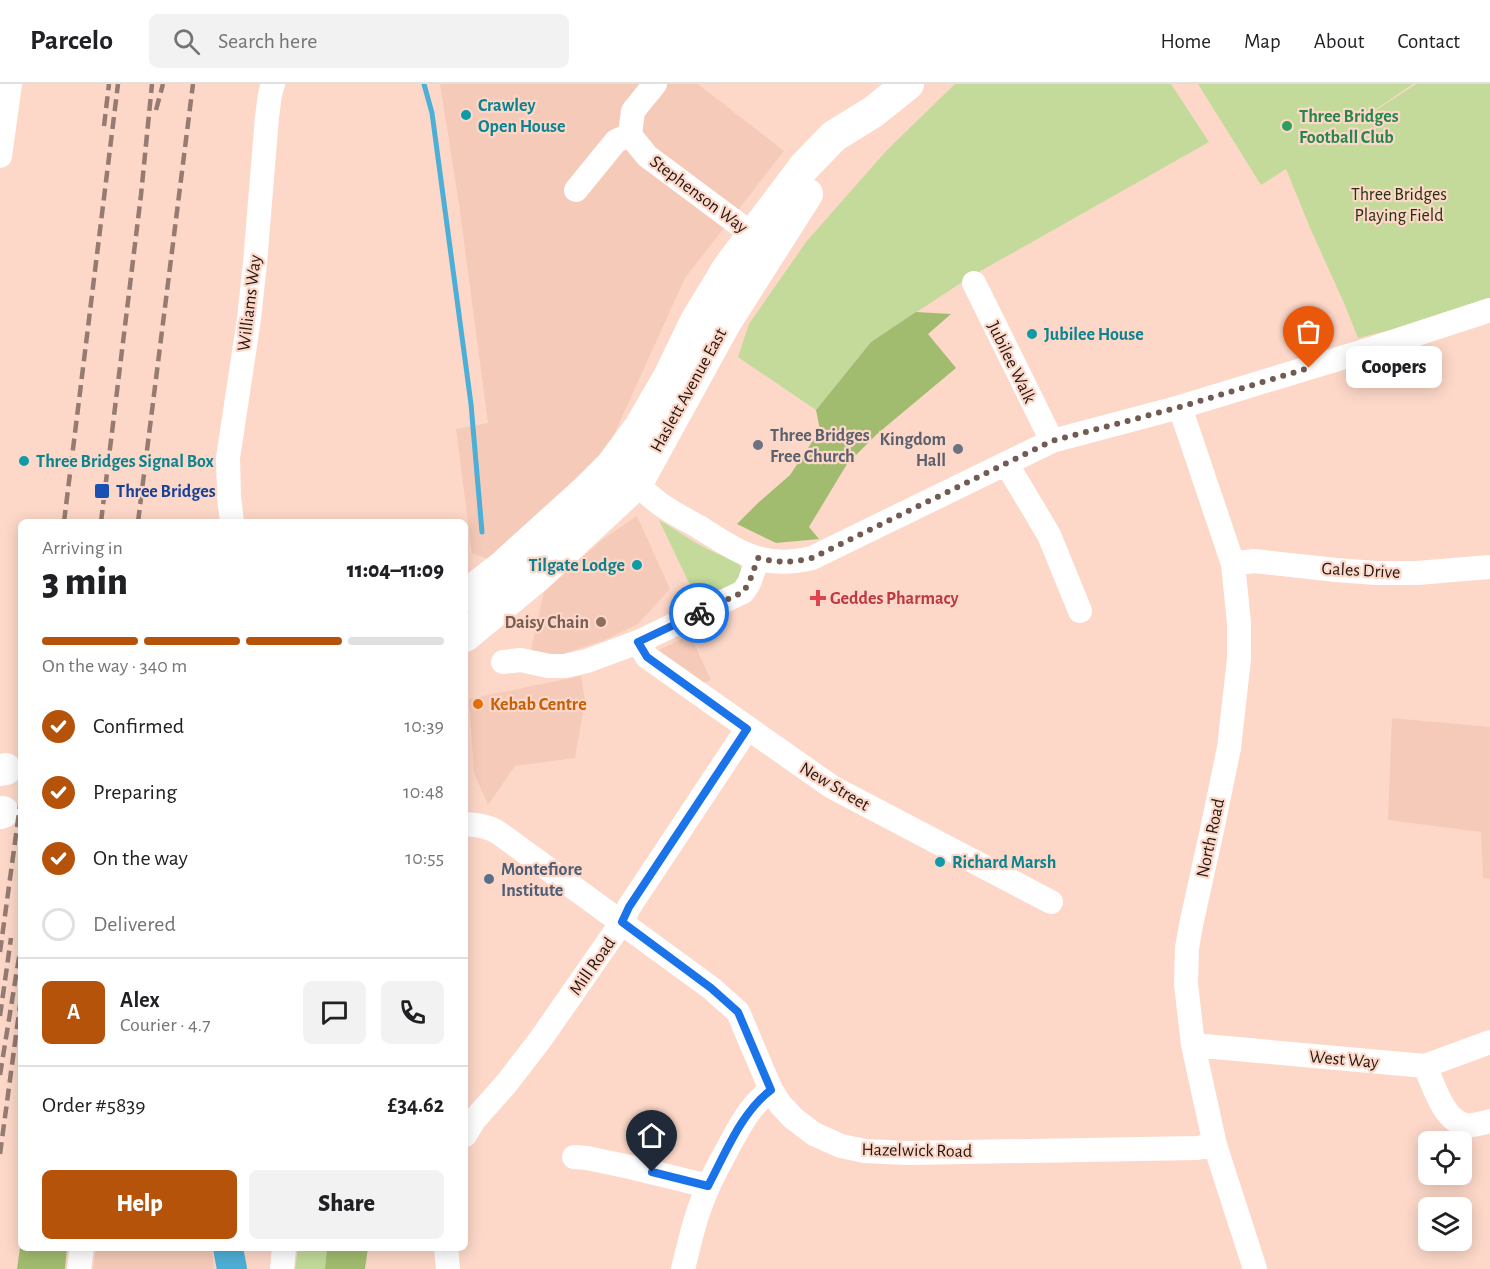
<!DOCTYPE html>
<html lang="en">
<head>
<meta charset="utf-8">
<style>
  :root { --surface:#fff; --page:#f2f2f2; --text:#202124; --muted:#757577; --line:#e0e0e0; --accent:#b45309 }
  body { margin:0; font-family:"Alegreya Sans",sans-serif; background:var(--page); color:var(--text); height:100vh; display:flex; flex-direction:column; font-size:22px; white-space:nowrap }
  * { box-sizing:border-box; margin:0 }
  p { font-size:20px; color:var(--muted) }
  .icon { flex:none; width:33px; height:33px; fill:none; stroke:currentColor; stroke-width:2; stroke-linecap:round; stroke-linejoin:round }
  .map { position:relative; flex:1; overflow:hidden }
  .panel { position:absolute; left:18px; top:435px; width:450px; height:732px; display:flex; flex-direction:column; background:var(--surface); border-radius:9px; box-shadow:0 3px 15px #0003 }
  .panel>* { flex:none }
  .tools { position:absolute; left:1418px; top:1047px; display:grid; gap:12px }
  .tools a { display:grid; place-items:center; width:54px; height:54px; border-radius:9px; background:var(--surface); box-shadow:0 3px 15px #0003; font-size:30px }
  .pin { position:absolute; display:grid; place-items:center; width:51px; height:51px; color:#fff; margin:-62px -26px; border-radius:50% 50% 50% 0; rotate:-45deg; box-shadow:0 0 6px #0007 }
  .pin .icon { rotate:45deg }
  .courier { position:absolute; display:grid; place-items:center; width:60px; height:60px; margin:-30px; border:4px solid #1a73e8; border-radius:50%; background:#fff; color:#222; box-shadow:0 2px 8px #0007 }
  .bubble { position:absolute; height:42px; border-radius:9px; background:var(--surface); box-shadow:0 3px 15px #0003; font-size:20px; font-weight:800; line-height:42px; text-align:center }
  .overview em { font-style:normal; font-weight:800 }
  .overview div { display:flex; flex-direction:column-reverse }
  .overview { display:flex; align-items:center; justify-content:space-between; height:102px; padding:0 24px }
  h1 { font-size:39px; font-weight:800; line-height:45px }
  .bar { display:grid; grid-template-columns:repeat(4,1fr); gap:9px 6px; align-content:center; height:72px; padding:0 24px }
  .bar i { height:8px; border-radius:4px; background:var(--line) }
  .bar .current { background:var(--accent) }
  .bar p { grid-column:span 4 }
  .line { display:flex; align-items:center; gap:15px; padding:0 24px; border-top:2px solid var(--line) }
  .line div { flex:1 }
  .round { display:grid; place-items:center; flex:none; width:63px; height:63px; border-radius:9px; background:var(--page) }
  ol { padding:0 24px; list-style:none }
  li { display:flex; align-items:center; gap:18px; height:66px }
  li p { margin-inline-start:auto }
  li .icon { padding:6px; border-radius:50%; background:var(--accent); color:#fff; stroke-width:4 }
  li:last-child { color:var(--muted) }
  li i { width:33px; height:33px; border:3px solid var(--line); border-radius:50% }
  .primary-button { display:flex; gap:12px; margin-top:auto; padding:12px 24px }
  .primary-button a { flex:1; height:69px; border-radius:9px; background:var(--accent); color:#fff; font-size:24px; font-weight:800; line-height:69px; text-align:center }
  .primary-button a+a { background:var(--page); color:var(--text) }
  header { display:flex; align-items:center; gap:36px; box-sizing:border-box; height:84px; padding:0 30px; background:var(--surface); border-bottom:2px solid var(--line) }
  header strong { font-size:28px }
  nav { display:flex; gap:33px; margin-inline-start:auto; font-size:21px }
  .search { width:420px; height:54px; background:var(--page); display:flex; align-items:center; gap:15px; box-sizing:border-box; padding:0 21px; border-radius:9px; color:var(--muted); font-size:22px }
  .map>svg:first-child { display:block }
  .built { fill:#f6cab8 }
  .green { fill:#c3da9a }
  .forest { fill:#a1bc6f }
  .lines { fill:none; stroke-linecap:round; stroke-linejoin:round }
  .stream { stroke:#4eafd6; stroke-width:5 }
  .river { stroke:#4eafd6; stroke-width:30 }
  .minor { stroke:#fff; stroke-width:24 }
  .major { stroke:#fff; stroke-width:32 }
  .rail { stroke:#957b71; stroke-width:4.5; stroke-dasharray:12 6; stroke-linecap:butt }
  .done { stroke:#715b53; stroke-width:6; stroke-dasharray:0 10.8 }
  .route { stroke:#1a73e8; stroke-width:8 }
  .culture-dot { fill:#0f9aa8; stroke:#fdd8c9; stroke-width:2 }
  .leisure-dot { fill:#2e9e5b; stroke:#fdd8c9; stroke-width:2 }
  .worship-dot { fill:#6b7280; stroke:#fdd8c9; stroke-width:2 }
  .transit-dot { fill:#1a4fb4; stroke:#fdd8c9; stroke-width:2 }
  .health-dot { fill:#e0444e; stroke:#fdd8c9; stroke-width:2 }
  .education-dot { fill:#8d6e63; stroke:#fdd8c9; stroke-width:2 }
  .food-dot { fill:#e8710a; stroke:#fdd8c9; stroke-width:2 }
  .service-dot { fill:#5c6f8a; stroke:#fdd8c9; stroke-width:2 }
  .labels { text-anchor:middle; stroke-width:4.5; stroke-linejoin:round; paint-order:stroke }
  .culture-label { font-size:18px; font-weight:bold; fill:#0d838f; stroke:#fdd8c9; text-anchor:start }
  .leisure-label { font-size:18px; font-weight:bold; fill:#27864d; stroke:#fdd8c9; text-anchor:start }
  .street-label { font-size:18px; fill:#251813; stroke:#fdd8c9 }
  .park-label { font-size:18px; fill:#273110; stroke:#fdd8c9 }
  .worship-label { font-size:18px; font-weight:bold; fill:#5b616d; stroke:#fdd8c9; text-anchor:start }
  .transit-label { font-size:18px; font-weight:bold; fill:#164399; stroke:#fdd8c9; text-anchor:start }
  .health-label { font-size:18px; font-weight:bold; fill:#be3a42; stroke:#fdd8c9; text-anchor:start }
  .education-label { font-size:18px; font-weight:bold; fill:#785e54; stroke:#fdd8c9; text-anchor:end }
  .food-label { font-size:18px; font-weight:bold; fill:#c56008; stroke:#fdd8c9; text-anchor:start }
  .service-label { font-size:18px; font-weight:bold; fill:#4e5e75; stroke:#fdd8c9; text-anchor:start }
</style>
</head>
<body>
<header>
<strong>Parcelo</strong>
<div class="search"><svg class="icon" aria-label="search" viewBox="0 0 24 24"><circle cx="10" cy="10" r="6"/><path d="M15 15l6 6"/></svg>Search here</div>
<nav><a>Home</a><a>Map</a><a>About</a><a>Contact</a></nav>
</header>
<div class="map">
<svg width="1490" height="1185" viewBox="0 0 1490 1185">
  <rect width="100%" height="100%" fill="#fdd8c9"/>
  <path class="built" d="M440,0H698L784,67L685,194L607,366L488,475L472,469L456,345L488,339L459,120Z
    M637,432L670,505L638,540L605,556L560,571L531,566L544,508L603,455Z
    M690,551L711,596L701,600L654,568Z
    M581,592L585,617L575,674L515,682L488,721L474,689L469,615Z
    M1392,634L1490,643V795L1483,794L1481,748L1388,736Z
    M96,1164H212L214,1185H93Z"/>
  <path class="green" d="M955,0H1171L1209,58L970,193L871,258L816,326L738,273L749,240L806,158L887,66Z
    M1198,0H1413L1344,47L1416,0H1490V214L1390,246L1358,254L1344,219L1311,146L1286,85L1261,101Z
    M659,436C678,447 697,461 718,470C725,473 734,473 739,480C743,486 741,492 740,499L706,513L696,509L690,501Z
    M298,1164H327L325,1185H295Z"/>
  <path class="forest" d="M916,228L951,230L928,250L956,284L877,350L847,380L809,443L819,455L776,459L737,440L759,418L790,391L820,346L816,326L871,258Z
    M21,1157V1164H67L65,1185H17Z
    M327,1164H368L365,1185H325Z"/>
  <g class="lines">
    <path class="stream" d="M424,0L432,29L471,320L482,448"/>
    <path class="river" d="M228,1164L232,1185"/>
    <path class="minor" d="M630,51L647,72L765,160
      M0,72L10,0
      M576,106L616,57L630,51L633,27L655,0
      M974,199L1052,357
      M1180,323L1233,480L1239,539V575L1229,664L1212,746L1191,841L1187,864L1186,900L1193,961L1215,1061L1255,1185
      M1006,379L1049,451L1080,527
      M623,390C635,398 644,407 655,416C668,427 685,435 699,443C739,468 762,486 812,474L1052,357L1180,323L1374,264L1490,226
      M232,438L229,413L228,374L249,235L255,179L267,33L270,10L273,0
      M1233,480L1254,477L1336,486L1376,489H1417L1490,483
      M638,558L647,573L832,703L1051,818
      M503,578L521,576L548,582H565L587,577L638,558L743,508L749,499L758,474
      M465,740C478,741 488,742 499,749L711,904L738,928L771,1006L780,1020L793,1034L814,1050L841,1062L865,1067L908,1069L1197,1064L1215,1061
      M1193,961L1425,982L1490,958
      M1425,982C1434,1001 1443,1037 1466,1041C1473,1042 1483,1039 1490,1037
      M465,1051L474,1036L506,1000L540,956L622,838L629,823L747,645
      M574,1073L587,1074L630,1083L708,1102
      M446,1164L448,1185
      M79,1185L82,1164
      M282,1185L284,1164
      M683,1185C690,1157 696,1128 709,1101C715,1087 723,1074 730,1060C741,1040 752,1019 771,1006"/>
    <path class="major" d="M465,512L501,484L586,407L611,382L640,343L669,293L696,237L728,184L804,83L834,52L873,28L908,0
      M465,552L535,494L637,399L725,239L807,110
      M0,686L6,685
      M0,729L3,728"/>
    <path class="rail" d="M156,26L163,0
      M104,42L109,0
      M64,438L118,0
      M101,438L141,111L152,0
      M138,438L193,0
      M0,868L21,714
      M0,932L11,854
      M0,991L21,861
      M0,1070L21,914"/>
  </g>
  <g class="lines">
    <path class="done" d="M699,529L743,508L749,499L758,474C779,479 790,479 812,474L1052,357L1180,323L1309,284"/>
    <path class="route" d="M652,1088L708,1102C725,1070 742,1027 771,1006L738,928L711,904L622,838L629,823L747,645L647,573L638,558L699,529"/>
  </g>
  <g class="culture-dot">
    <circle cx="466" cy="31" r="6"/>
    <circle cx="1032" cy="250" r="6"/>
    <circle cx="24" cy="377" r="6"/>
    <circle cx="637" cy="481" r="6"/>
    <circle cx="940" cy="778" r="6"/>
  </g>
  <circle class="leisure-dot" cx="1287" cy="42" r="6"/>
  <g class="worship-dot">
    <circle cx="758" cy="361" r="6"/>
    <circle cx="958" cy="365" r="6"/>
  </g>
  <rect class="transit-dot" x="94" y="399" width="16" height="16" rx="3"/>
  <path class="health-dot" d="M815 505h6v6h6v6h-6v6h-6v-6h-6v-6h6z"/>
  <circle class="education-dot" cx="601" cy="538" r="6"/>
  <circle class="food-dot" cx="478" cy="620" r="6"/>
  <circle class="service-dot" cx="489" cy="795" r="6"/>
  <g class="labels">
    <g class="culture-label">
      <text x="478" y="27">Crawley<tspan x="478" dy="21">Open House</tspan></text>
      <text x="1044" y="256">Jubilee House</text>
      <text x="36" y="383">Three Bridges Signal Box</text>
      <text x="625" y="487" text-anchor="end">Tilgate Lodge</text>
      <text x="952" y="784">Richard Marsh</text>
    </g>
    <g class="leisure-label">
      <text x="1299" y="38">Three Bridges<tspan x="1299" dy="21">Football Club</tspan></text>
    </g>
    <g class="street-label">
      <text transform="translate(699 110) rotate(37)" y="6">Stephenson Way</text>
      <text transform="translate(249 219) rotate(-83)" y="6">Williams Way</text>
      <text transform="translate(1012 278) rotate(64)" y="6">Jubilee Walk</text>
      <text transform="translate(688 306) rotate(-61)" y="6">Haslett Avenue East</text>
      <text transform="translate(1361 486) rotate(3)" y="6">Gales Drive</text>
      <text transform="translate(835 702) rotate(31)" y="6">New Street</text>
      <text transform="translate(1210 754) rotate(-78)" y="6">North Road</text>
      <text transform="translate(592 882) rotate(-55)" y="6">Mill Road</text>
      <text transform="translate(1344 975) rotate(5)" y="6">West Way</text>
      <text transform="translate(917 1066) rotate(1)" y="6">Hazelwick Road</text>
    </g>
    <g class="park-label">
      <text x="1399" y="116">Three Bridges<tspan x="1399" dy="21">Playing Field</tspan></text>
    </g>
    <g class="worship-label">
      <text x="770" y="357">Three Bridges<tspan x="770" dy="21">Free Church</tspan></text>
      <text x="946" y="361" text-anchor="end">Kingdom<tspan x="946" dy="21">Hall</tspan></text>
    </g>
    <g class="transit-label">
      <text x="116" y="413">Three Bridges</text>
    </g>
    <g class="health-label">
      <text x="830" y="520">Geddes Pharmacy</text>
    </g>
    <g class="education-label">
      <text x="589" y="544">Daisy Chain</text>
    </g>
    <g class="food-label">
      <text x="490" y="626">Kebab Centre</text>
    </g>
    <g class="service-label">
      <text x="501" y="791">Montefiore<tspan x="501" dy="21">Institute</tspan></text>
    </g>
  </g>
</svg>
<div class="tools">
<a><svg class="icon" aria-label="locate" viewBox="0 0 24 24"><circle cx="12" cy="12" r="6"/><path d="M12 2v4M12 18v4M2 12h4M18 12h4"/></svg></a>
<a><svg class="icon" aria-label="layers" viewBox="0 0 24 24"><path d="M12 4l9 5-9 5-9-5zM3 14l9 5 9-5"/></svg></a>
</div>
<div class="pin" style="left:1309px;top:284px;background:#ea580c"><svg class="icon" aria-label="bag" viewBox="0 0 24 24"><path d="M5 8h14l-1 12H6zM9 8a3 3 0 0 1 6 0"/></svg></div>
<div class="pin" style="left:652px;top:1088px;background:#1f2937"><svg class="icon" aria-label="home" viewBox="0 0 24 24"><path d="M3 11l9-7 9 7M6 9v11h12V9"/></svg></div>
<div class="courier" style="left:699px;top:529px"><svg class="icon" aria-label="bike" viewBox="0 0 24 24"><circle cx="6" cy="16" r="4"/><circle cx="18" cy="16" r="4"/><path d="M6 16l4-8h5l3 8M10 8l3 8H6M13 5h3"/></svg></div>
<div class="bubble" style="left:1346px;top:262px;width:96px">Coopers</div>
<section class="panel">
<div class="overview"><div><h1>3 min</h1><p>Arriving in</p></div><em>11:04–11:09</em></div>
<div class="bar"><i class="current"></i><i class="current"></i><i class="current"></i><i></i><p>On the way · 340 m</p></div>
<ol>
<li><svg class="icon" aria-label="check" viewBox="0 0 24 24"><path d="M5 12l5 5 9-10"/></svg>Confirmed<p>10:39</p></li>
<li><svg class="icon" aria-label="check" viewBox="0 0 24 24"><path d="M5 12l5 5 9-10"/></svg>Preparing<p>10:48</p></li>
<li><svg class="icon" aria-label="check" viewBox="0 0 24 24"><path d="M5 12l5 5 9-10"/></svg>On the way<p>10:55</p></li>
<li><i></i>Delivered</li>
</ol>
<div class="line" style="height:108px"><b class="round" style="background:var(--accent);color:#fff">A</b><div><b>Alex</b><p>Courier · 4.7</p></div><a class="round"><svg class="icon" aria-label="chat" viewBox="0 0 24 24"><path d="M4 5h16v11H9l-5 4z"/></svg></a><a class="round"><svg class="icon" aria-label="phone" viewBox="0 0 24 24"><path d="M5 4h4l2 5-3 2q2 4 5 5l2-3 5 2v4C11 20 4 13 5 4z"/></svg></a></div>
<div class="line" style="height:78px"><div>Order #5839</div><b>£34.62</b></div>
<div class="primary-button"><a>Help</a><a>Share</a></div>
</section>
</div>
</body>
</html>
